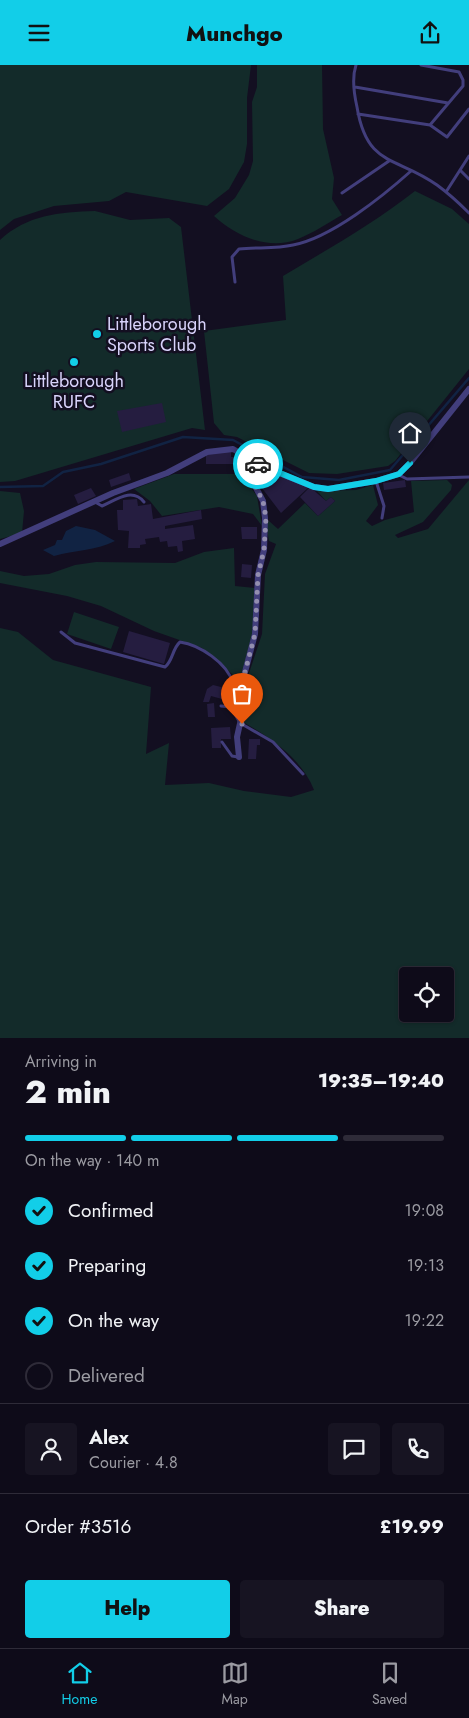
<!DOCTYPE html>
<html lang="en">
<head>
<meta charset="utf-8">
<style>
  :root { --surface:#0e0b19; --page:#171422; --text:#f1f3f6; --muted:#9b9ba2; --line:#2e2b38; --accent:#12cee8 }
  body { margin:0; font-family:Jost,sans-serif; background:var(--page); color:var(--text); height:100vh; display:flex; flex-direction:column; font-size:19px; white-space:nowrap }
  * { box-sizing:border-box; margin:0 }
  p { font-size:16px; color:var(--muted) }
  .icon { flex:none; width:28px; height:28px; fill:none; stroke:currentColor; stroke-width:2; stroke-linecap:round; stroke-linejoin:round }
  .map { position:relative; height:973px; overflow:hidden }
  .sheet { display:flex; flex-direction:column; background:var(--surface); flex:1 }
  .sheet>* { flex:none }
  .buttons { position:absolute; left:399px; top:902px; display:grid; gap:10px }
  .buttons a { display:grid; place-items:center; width:55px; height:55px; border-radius:5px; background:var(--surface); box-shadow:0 1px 4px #0004,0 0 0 1px var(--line); font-size:25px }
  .pin { position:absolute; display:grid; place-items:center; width:42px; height:42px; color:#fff; margin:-51px -21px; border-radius:50% 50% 50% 0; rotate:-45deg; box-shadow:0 0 5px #0007 }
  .pin .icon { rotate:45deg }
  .courier { position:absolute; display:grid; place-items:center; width:50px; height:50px; margin:-25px; border:4px solid #12cee8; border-radius:50%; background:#fff; color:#222; box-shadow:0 1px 6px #0007 }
  .headline em { font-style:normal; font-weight:800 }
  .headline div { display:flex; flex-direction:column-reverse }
  .headline { display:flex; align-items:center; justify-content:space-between; height:85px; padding:0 25px }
  h1 { font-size:32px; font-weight:800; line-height:38px }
  .bar { display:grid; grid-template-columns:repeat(4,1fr); gap:8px 5px; align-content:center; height:60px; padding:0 25px }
  .bar i { height:6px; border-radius:4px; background:var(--line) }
  .bar .selected { background:var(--accent) }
  .bar p { grid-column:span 4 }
  .line { display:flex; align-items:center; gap:12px; padding:0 25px; border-top:1px solid var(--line) }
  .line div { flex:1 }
  .round { display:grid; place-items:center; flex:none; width:52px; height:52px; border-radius:5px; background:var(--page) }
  ol { padding:0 25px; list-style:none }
  li { display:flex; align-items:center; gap:15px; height:55px }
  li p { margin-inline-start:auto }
  li .icon { padding:5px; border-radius:50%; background:var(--accent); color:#111; stroke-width:4 }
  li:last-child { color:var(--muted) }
  li i { width:28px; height:28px; border:2px solid var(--line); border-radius:50% }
  .action { display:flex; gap:10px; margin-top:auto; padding:10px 25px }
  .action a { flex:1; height:58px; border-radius:5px; background:var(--accent); color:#111; font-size:20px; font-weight:800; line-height:58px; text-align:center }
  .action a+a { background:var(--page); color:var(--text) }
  header { display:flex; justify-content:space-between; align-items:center; height:65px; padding:0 25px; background:var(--accent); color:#111; font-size:22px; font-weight:800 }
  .dock { display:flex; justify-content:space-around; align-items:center; height:70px; border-top:1px solid var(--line); background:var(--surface); font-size:14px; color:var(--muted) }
  .dock a { display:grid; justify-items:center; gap:2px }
  .dock .selected { color:var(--accent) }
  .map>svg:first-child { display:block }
  .green { fill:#132b2a; fill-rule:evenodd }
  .water { fill:#112343 }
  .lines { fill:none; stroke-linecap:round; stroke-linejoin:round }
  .stream { stroke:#112343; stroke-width:2.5 }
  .building { fill:#251d40 }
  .service { stroke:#423e7c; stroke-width:3 }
  .minor { stroke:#423e7c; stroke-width:6 }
  .done { stroke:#938eaf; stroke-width:5; stroke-dasharray:0 9 }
  .route { stroke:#12cee8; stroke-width:6 }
  .poi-dot { fill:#12cee8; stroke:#130f21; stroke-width:2 }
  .labels { text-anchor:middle; stroke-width:5; stroke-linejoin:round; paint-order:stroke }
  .poi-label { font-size:18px; fill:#d8d3fb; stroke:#130f21; text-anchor:start }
</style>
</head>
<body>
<header><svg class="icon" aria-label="menu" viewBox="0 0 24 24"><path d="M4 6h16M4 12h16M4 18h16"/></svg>Munchgo<svg class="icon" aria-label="share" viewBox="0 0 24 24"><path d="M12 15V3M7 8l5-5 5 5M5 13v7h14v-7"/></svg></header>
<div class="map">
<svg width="469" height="973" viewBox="0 0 469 973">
  <rect width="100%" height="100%" fill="#130f21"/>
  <path class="green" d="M0,0H251L247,33V79L244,97L229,124L207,141L126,127L109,136L54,141L14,154L0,165Z
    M257,0H322L323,64L334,113L332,134L342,150C328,158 313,168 298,174C268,186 236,171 214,151L235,133L249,110L253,96L252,37L257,22Z
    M415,126L452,144L469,159V304L395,396L388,401L337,409L309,408L237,372L224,370L214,358L204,266L286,255L283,211C328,184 373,159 415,126Z
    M95,146L130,155L169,153L181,162L205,365L192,363L15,416L0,417V175C27,150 59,147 95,146Z
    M174,409H241L257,431L262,461L253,449L219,442L162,451L150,436L134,424Z
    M447,415L452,420L451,425L423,457L395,470L398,473L428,464L469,415V973H0V563L18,567L53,595L151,622L146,689L169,678L165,720L209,718L244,726L291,732L314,725C302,694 272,674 243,657L244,623L262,569L265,509L276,479L269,476L266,460L269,456L278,464L305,438L318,451L335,436L331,432L326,436L317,426L356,425L373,420L378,440L366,456L372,461L385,455L414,447L411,416ZM408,911H445V949H408Z
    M0,426L20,428L24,446L22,468L0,474Z
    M234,483L235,521L255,523L253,567L238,646L232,609L202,583L154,566L101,541L67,531L0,518V506L24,511L49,509L75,500L96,497L175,498L204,487Z
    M74,547L119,562L111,584L67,569Z"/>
  <path class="water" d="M76,461L95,465L115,476C95,486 75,485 54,491L43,485L55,480L57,475H62L66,466Z"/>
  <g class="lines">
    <path class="stream" d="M0,422L43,421L63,407L101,399L183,372L233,375L302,412L339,415L390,405L469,313"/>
  </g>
  <path class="building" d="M162,338L166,357L122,367L117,346Z
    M231,386V392H239L238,399H206V389Z
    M264,404L269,410L272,407L309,422L281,448L255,414Z
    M129,408L131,415L111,422L109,415Z
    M405,415L406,422L384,425L383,418Z
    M310,422L326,436L331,432L335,436L318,451L300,432Z
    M91,423L96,431L78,439L74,430Z
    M137,434L138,441L151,439L153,454L201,445L202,454L165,461V464L193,460L195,474L182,476L183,486L178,487L177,481L168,482L167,476L160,477L159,472L145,474L146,479L140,480V483H128L129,466L118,465L117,445H123V435Z
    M241,462H257V474H242Z
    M242,499L252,500L251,513L241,512Z
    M129,566L170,578L164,599L123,587Z
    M213,620L225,623L222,634L211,631L209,637H203L207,624Z
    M214,638L215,652H208L207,639Z
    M230,662L231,674H221V683H212L211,663Z
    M249,674H260V680H257L256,694H248Z"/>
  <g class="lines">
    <path class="service" d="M356,0C352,12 354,29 357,42C367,103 397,91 437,120C448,128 459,138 469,148
      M355,22L448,38
      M358,49L430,60L463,21V15L459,7L421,0
      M430,60L447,72L469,44
      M460,105L469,114
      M446,127L469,91
      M342,128L389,96
      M235,217L232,192L239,184C257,182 276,184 293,180C331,173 383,131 411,106
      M399,410L407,414L469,412
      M376,416L384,441L382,453
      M95,437L102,441C116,435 132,422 144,437
      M61,567L75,578L165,602C173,596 172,584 180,577C200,580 227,598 233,618C235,625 232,634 231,642
      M221,641L231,642L240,658L273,677L303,709
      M222,677L232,691L238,692"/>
    <path class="minor" d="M0,479L113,428L167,408L207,387L233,384L264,402L314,422L328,424L376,416L399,409L410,398L469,324
      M239,692L237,672L241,654L239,630L255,569L258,510L264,485L265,453L263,436L248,408L251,396"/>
  </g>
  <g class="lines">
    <path class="done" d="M242,659L240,658L239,630L255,569L258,510L264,485L266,453L263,436L248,408L251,396L258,399"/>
    <path class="route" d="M258,399L314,422L328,424L376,416L399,409L410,398"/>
  </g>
  <g class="poi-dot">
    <circle cx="97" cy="269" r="5"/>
    <circle cx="74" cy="297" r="5"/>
  </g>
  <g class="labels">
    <g class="poi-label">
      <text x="107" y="265">Littleborough<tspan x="107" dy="21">Sports Club</tspan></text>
      <text x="74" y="322" text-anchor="middle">Littleborough<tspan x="74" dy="21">RUFC</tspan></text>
    </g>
  </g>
</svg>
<div class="buttons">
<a><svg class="icon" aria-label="locate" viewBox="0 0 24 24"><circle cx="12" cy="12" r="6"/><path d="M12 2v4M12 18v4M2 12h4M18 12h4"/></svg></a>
</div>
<div class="pin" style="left:242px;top:659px;background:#ea580c"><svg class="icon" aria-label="bag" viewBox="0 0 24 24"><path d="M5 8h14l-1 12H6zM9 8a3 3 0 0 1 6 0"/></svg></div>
<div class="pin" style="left:410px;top:398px;background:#1f2937"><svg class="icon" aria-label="home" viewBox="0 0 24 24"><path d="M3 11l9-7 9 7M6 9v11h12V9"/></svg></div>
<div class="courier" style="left:258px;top:399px"><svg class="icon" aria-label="car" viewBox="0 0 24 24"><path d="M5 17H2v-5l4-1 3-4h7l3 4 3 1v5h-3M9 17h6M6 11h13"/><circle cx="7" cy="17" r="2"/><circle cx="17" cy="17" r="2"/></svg></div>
</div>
<section class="sheet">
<div class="headline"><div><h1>2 min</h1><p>Arriving in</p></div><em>19:35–19:40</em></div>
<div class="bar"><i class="selected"></i><i class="selected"></i><i class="selected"></i><i></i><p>On the way · 140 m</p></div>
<ol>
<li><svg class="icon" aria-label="check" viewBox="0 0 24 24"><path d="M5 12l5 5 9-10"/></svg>Confirmed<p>19:08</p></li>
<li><svg class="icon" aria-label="check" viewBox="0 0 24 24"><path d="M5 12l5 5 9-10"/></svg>Preparing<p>19:13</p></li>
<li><svg class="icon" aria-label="check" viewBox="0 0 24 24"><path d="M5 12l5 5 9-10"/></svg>On the way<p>19:22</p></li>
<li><i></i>Delivered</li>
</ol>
<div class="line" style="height:90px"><a class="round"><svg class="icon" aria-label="person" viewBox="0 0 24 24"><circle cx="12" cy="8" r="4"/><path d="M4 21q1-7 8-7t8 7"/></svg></a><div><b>Alex</b><p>Courier · 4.8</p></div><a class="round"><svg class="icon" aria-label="chat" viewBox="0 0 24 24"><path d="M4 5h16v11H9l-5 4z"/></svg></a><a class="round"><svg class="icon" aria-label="phone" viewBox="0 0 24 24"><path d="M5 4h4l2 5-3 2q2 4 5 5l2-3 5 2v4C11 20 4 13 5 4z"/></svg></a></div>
<div class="line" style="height:65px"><div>Order #3516</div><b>£19.99</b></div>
<div class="action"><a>Help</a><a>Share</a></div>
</section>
<nav class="dock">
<a class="selected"><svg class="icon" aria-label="home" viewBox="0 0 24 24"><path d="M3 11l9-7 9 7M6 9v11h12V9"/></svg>Home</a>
<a><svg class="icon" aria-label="map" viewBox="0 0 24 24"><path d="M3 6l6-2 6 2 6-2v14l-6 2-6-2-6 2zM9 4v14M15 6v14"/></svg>Map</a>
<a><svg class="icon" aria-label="saved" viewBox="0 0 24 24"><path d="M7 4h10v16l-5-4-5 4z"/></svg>Saved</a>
</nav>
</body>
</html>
